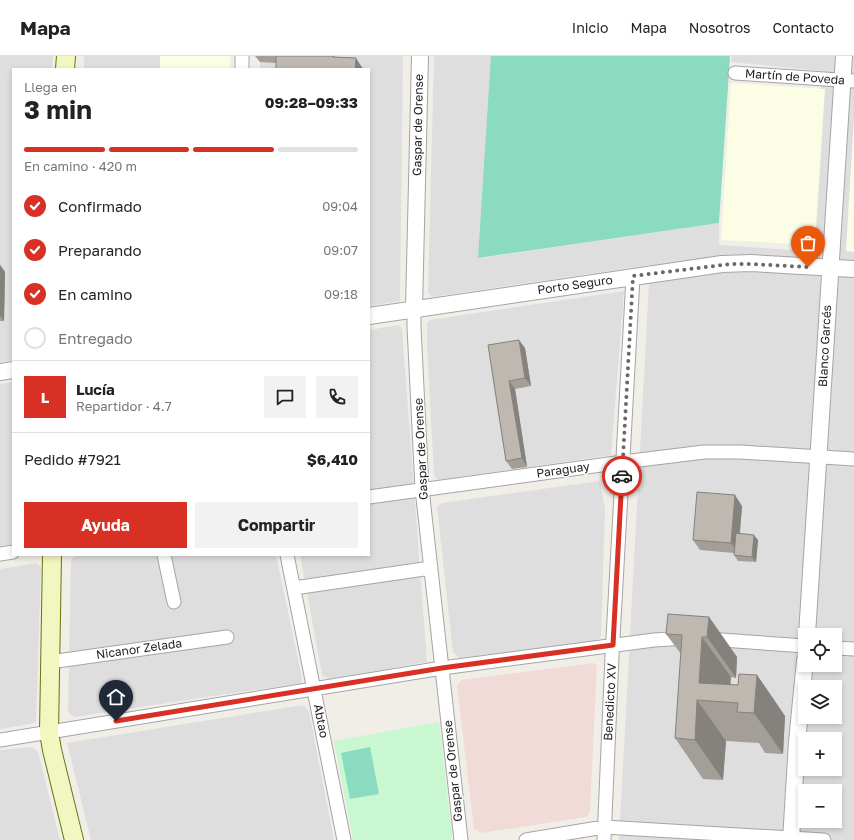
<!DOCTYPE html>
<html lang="es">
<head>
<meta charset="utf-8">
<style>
  :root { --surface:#fff; --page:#f2f2f2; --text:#222; --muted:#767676; --line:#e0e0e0; --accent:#d93025 }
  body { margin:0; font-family:"Golos Text",sans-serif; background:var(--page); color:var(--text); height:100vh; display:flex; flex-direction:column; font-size:15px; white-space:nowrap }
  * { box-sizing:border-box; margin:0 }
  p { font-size:13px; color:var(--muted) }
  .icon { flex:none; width:22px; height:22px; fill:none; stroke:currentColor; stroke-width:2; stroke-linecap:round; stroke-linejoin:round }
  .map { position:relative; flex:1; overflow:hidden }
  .drawer { position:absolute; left:12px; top:12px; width:358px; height:488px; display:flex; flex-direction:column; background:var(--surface); border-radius:0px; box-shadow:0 2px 6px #0003 }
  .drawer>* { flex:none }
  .buttons { position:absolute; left:798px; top:572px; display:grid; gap:8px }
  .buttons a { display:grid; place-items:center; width:44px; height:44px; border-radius:0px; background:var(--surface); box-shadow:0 2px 6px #0003; font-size:20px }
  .pin { position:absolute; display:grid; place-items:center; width:34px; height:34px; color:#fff; margin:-41px -17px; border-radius:50% 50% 50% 0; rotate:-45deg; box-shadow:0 0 4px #0007 }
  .pin .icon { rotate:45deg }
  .courier { position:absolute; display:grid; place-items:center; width:40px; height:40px; margin:-20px; border:3px solid #d93025; border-radius:50%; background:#fff; color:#222; box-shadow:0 1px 5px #0007 }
  .head em { font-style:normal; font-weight:700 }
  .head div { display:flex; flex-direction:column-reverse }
  .head { display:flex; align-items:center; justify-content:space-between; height:68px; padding:0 12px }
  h1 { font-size:26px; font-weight:700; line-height:30px }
  .bar { display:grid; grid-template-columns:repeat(4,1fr); gap:6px 4px; align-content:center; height:48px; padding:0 12px }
  .bar i { height:5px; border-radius:3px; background:var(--line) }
  .bar .on { background:var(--accent) }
  .bar p { grid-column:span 4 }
  .line { display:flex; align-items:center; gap:10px; padding:0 12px; border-top:1px solid var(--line) }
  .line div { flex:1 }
  .round { display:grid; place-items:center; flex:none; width:42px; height:42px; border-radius:0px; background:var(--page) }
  ol { padding:0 12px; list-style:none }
  li { display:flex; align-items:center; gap:12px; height:44px }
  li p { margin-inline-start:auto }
  li .icon { padding:4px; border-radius:50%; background:var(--accent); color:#fff; stroke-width:4 }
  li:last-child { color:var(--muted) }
  li i { width:22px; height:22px; border:2px solid var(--line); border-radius:50% }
  .button { display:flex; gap:8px; margin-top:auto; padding:8px 12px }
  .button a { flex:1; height:46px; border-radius:0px; background:var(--accent); color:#fff; font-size:16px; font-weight:700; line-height:46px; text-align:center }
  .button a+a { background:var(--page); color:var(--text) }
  header { display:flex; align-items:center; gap:24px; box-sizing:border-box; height:56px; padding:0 20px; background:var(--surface); border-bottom:1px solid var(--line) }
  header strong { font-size:19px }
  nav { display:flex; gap:22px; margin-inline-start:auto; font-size:14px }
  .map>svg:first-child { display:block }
  .residential { fill:#dfdede; fill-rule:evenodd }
  .commercial { fill:#f0dbd9 }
  .education { fill:#fcfde5 }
  .park { fill:#c9f7cf }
  .pitch { fill:#8bdbc0 }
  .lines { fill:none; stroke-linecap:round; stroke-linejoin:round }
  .minor-casing { stroke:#a5a5a5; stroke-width:15 }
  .tertiary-casing { stroke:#a5a5a5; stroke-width:18 }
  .secondary-casing { stroke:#65750b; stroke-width:20 }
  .minor { stroke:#fff; stroke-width:13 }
  .tertiary { stroke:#fff; stroke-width:16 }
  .secondary { stroke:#f2f7c1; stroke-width:18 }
  .wall { fill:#a39e98 }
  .shaded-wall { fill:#85817c }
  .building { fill:#beb8b1; stroke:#85817c }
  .done { stroke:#6a6967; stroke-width:4; stroke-dasharray:0 7.2 }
  .route { stroke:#d93025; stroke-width:5 }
  .labels { text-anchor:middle; stroke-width:3; stroke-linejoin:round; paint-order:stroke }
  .street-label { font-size:12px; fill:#212121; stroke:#fff }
</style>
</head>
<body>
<header>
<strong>Mapa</strong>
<nav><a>Inicio</a><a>Mapa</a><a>Nosotros</a><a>Contacto</a></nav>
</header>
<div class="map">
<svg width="854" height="784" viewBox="0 0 854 784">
  <rect width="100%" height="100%" fill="#f1eee8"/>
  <path class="residential" d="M0,0H53L52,13H13V304L0,306Z
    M84,0H228V13H84Z
    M260,0H403L400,245L369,250V13H260Z
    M434,0H492L482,202L719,167V189L809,195L822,15L731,6L732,0H854V784H619L650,209L432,241L428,237ZM805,579H835V609H805ZM805,631H835V661H805ZM805,683H835V713H805ZM805,735H835V765H805Z
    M624,235L611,399L438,424L434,419L427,288V268L430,264Z
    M399,269L402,273L427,606L329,623L322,619L300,499H369V274Z
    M13,326V488L0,490V328Z
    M600,425L605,453L601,580L596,585L460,602L453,596L437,451L442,447Z
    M86,499H276L302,622L301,627L74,661L68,656L71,503L76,500Z
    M37,507L41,511L36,667L0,673V513Z
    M303,649L309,655L334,784H91L67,687Z
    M32,691L38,696L60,784H0V694Z"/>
  <path class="commercial" d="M594,607L597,609L590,756L586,761L481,777L474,773L457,630L462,624Z"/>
  <path class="education" d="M160,0H230V13H160Z
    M731,27L825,33L815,189L721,184Z
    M854,62V196L846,195Z"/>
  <path class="park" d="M439,666L452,779L451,784H353L334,685Z"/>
  <path class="pitch" d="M491,0H730L719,167L478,202Z
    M370,691L379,738L350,743L341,697Z"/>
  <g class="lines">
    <defs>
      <path id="minor" d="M242,13V0
        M735,17L854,25
        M414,253V271L422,433L461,784
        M369,441L623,406L704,396H740L854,403
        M0,498L13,496
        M164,499L174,546
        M287,499L344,784
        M294,532L431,512
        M708,583L805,590
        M835,592L854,593
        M50,606L227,581
        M0,684L442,612L654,584L686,582
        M526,784L604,771L824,784
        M604,784L612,600L633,221"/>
      <path id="tertiary" d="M414,253L420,0
        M369,260L722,208L751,207L854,213
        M0,316L13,314
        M807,579L844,0
        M791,784L797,686L805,604"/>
      <path id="secondary" d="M65,13L66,0
        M52,499L49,676L52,694L74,784"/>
    </defs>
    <use href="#minor" class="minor-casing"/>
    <use href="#tertiary" class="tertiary-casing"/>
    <use href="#secondary" class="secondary-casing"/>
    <use href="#minor" class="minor"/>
    <use href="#tertiary" class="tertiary"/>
    <use href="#secondary" class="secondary"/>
  </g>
  <path class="wall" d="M255,0H334L335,1L276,7L260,6Z
    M0,209L5,216L4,265H0Z
    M488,289L525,292L531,330L515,333L527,411L512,413L506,405Z
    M742,450L740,477L758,484L756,506L738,505L734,499V497L700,494L693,484Z
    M709,561L737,601L736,622L731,621L730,629H738L757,619L785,660L783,698L765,697L759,687L726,685L723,724L703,723L675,682L681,598L666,578Z"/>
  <path class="shaded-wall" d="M356,2L363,13H355Z
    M0,209L5,216L4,265L0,259Z
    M519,284L525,292L531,330L525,322Z
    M509,325L515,333L527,411L522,402Z
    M735,439L742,450L738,497L731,487Z
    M754,479L758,484L756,506L752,501Z
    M709,561L737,601L736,622L707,581Z
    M702,581L731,621L729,647L699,627Z
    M757,619L785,660L783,698L754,657Z
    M697,644L726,685L723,724L695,684Z"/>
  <path class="building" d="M276,0H333V1L356,2L355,13H276Z
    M519,284L525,322L509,325L522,402L506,405L488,289Z
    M697,436L735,439L731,487L693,484Z
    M736,477L754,479L752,501L734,499Z
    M668,558L709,561L707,581H702L699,627L738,629L739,618L757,619L754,657L737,656L738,647L697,644L695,684L675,682L682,579L666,578Z"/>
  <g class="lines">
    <path class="done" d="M622,420L633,220L731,208H751L808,211"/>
    <path class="route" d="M116,665L442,612L613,589L622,420"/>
  </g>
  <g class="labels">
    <g class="street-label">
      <text transform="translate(795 21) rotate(4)" y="4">Martín de Poveda</text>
      <text transform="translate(418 69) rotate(-89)" y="4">Gaspar de Orense</text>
      <text transform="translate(575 229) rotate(-8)" y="4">Porto Seguro</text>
      <text transform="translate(825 290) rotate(-87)" y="4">Blanco Garcés</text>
      <text transform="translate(421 393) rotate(-93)" y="4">Gaspar de Orense</text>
      <text transform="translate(563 414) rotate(-8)" y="4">Paraguay</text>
      <text transform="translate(139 593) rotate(-8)" y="4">Nicanor Zelada</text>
      <text transform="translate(610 646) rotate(-87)" y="4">Benedicto XV</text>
      <text transform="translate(321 665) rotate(79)" y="4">Abtao</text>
      <text transform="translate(453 715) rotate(-96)" y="4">Gaspar de Orense</text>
    </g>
  </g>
</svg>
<div class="buttons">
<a><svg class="icon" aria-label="locate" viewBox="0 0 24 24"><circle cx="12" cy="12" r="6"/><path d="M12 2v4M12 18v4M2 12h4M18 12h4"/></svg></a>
<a><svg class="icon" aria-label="layers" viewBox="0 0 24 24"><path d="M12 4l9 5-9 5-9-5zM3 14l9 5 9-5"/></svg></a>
<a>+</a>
<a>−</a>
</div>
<div class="pin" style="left:808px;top:211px;background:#ea580c"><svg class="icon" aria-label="bag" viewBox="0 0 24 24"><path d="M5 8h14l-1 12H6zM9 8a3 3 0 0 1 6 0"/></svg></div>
<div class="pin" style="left:116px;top:665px;background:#1f2937"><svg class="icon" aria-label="home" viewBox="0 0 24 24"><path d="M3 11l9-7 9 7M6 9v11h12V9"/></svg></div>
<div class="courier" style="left:622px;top:420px"><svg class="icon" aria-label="car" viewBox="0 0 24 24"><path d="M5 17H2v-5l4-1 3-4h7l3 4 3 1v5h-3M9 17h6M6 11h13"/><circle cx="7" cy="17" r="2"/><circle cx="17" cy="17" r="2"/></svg></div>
<section class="drawer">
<div class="head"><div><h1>3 min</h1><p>Llega en</p></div><em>09:28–09:33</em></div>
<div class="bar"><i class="on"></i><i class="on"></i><i class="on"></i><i></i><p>En camino · 420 m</p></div>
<ol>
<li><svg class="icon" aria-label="check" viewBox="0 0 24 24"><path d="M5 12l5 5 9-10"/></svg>Confirmado<p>09:04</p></li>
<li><svg class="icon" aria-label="check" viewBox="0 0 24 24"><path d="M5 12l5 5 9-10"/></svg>Preparando<p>09:07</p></li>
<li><svg class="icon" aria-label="check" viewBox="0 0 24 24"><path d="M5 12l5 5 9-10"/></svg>En camino<p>09:18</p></li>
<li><i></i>Entregado</li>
</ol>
<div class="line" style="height:72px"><b class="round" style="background:var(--accent);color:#fff">L</b><div><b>Lucía</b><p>Repartidor · 4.7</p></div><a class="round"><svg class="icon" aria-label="chat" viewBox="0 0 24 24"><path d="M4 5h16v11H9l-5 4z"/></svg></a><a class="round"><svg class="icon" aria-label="phone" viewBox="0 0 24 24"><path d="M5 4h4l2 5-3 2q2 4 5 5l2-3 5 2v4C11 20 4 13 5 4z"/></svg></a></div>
<div class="line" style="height:52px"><div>Pedido #7921</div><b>$6,410</b></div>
<div class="button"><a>Ayuda</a><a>Compartir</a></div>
</section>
</div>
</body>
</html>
